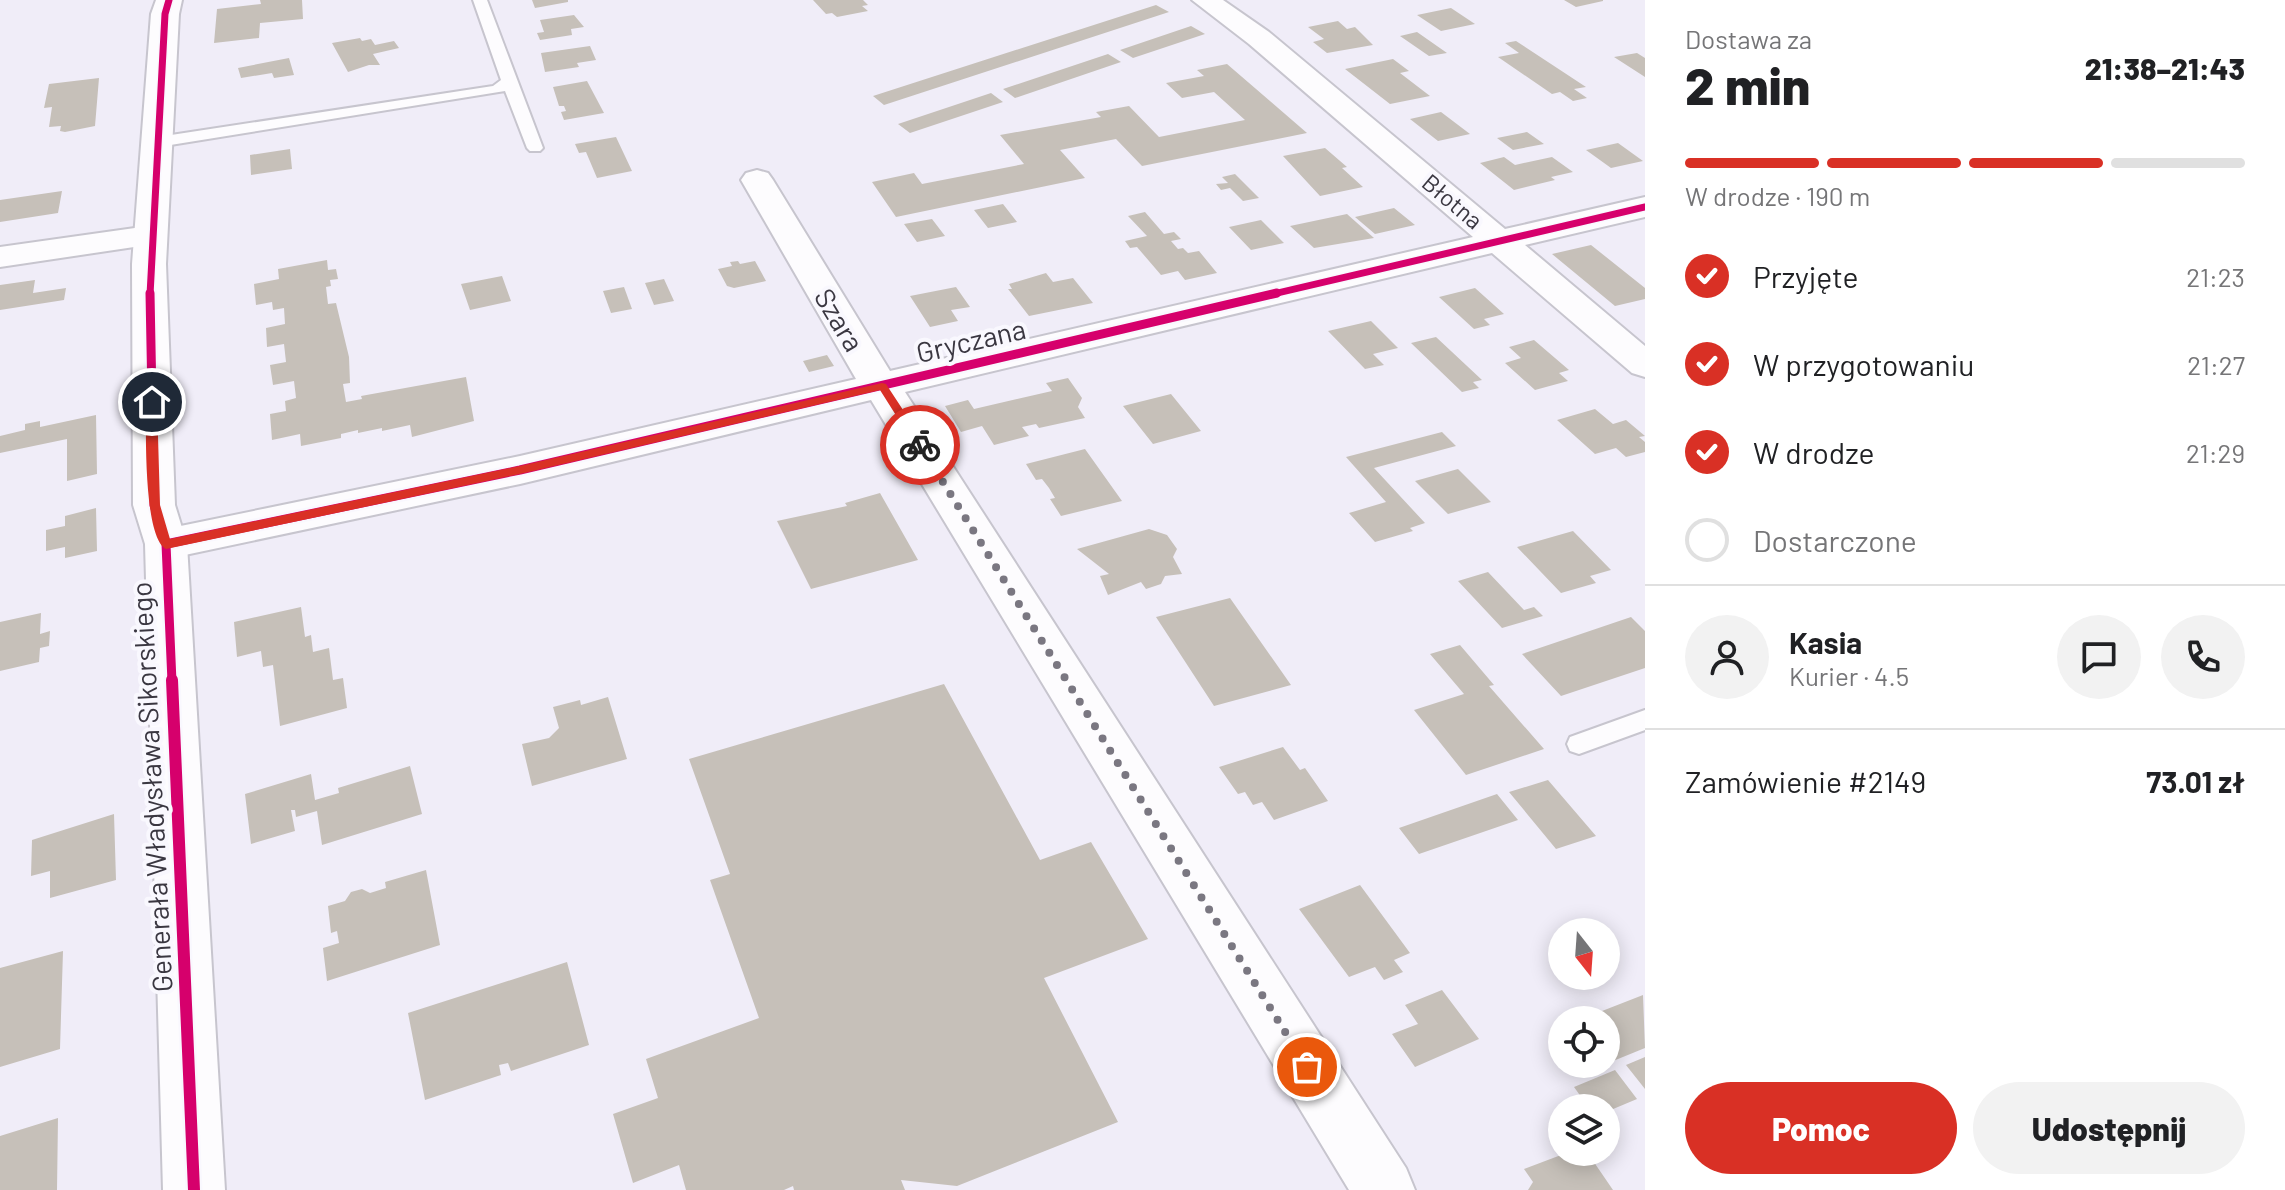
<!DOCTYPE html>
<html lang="pl">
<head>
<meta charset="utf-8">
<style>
  :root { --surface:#fff; --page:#f2f2f2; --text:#202124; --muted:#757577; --line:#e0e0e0; --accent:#d93025 }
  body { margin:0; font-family:Barlow,sans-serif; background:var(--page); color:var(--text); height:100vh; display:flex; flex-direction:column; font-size:30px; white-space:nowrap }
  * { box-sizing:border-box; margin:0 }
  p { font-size:26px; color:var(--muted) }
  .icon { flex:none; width:44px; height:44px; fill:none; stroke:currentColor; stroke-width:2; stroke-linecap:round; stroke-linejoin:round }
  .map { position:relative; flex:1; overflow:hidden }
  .panel { display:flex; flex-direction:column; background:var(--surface); width:640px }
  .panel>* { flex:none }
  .needle { width:52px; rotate:163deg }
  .controls { position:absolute; left:1548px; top:918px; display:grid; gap:16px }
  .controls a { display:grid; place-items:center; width:72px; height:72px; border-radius:50%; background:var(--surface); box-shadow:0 4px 20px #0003; font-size:40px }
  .pin { position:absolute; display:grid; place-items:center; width:68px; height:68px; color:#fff; margin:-34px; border:4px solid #fff; border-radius:50%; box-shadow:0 2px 8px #0007 }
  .courier { position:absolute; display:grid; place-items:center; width:80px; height:80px; margin:-40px; border:6px solid #d93025; border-radius:50%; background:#fff; color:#222; box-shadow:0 2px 10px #0007 }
  .headline em { font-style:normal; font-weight:800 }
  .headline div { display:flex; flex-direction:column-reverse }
  .headline { display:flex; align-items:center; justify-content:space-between; height:136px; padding:0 40px }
  h1 { font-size:52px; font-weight:800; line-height:60px }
  .bar { display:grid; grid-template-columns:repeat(4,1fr); gap:12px 8px; align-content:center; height:96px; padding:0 40px }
  .bar i { height:10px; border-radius:6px; background:var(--line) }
  .bar .on { background:var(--accent) }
  .bar p { grid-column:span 4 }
  .line { display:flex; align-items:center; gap:20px; padding:0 40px; border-top:2px solid var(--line) }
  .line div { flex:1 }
  .round { display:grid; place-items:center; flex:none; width:84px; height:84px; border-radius:42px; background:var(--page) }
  ol { padding:0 40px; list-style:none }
  li { display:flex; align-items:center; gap:24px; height:88px }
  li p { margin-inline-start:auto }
  li .icon { padding:8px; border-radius:50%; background:var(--accent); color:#fff; stroke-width:4 }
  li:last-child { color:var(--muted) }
  li i { width:44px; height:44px; border:4px solid var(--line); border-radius:50% }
  .primary-button { display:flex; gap:16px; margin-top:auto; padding:16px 40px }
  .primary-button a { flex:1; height:92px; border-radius:48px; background:var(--accent); color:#fff; font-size:32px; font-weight:800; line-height:92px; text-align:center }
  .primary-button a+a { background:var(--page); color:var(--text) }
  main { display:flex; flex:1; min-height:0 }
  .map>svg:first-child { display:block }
  .building { fill:#c6c0b9 }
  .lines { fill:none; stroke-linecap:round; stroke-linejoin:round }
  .lane-casing { stroke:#c7c5ce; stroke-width:4 }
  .street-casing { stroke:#c7c5ce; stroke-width:4 }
  .secondary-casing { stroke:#c7c5ce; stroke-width:4 }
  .lane { fill:#fdfcfe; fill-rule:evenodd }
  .street { fill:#fdfcfe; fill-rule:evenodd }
  .secondary { fill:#fdfcfe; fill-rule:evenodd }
  .cycleway-far2-casing { stroke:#f9f8fe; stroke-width:10 }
  .cycleway-far1-casing { stroke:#f9f8fe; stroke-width:14 }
  .cycleway-casing { stroke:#f9f8fe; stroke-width:17 }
  .cycleway-far2 { stroke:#d6006c; stroke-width:7 }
  .cycleway-far1 { stroke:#d6006c; stroke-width:9 }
  .cycleway { stroke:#d6006c; stroke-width:12 }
  .route { fill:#d93025 }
  .done { stroke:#7a7781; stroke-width:8; stroke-dasharray:0 14.4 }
  .labels { text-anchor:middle; stroke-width:8; stroke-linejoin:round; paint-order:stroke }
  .far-street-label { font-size:24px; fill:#3a3741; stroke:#f9f8fe }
  .street-label { font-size:28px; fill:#3a3741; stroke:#f9f8fe }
</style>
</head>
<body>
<main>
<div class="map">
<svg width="1645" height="1190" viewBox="0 0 1645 1190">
  <rect width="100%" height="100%" fill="#f0edf8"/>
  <path class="building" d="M260,0H302L303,19L260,23L259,38L214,43L217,9L261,4Z
    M532,0H568V2L535,8Z
    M813,0H863L868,5L862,6L868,11L837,17L832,13L826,14Z
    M1564,0H1603V1L1576,7Z
    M1156,5L1169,12L884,105L873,96Z
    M1451,8L1475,24L1441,31L1417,15Z
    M574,15L584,27L571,29L572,35L540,40L537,33L544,32L540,20Z
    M1338,21L1347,29L1355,27L1373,45L1327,53L1313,42L1324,39L1308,27Z
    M1191,26L1205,34L1133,58L1120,50Z
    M1417,32L1447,53L1429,56L1400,36Z
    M360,38L362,41L371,39L375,45L394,41L399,48L373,54L380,65H369L348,72L332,43Z
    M1516,41L1586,87L1574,89L1587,98L1573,101L1560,92L1552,94L1498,57L1519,53L1505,43Z
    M590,46L596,60L577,63L579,67L545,72L541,53Z
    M1637,53L1645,58V77L1614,57Z
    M1108,54L1121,62L1015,98L1003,89Z
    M289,58L294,75L274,78L272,73L241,78L238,68Z
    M1393,59L1409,71L1400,73L1430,96L1390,104L1345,69Z
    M1227,64L1307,133L1142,166L1116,139L1060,150L1085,178L896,217L872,182L914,173L922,184L1024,164L1000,135L1101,117L1096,112L1129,106L1159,137L1245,120L1214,92L1182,98L1166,83L1204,76L1197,70Z
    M99,78L95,126L65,132L60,131L61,126L49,127L52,107L44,108L49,84Z
    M587,81L604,113L564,120L561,112L566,111L564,106H559L553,87Z
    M991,93L1003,102L910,133L898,124Z
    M1441,112L1470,134L1438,141L1410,119Z
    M1527,132L1544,144L1513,150L1497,138Z
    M616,137L632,171L597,178L586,152L579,153L575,144Z
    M1618,143L1643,161L1611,168L1586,150Z
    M1325,148L1347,167L1342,168L1363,187L1320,196L1283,156Z
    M290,149L292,169L251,175L250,155Z
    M1504,157L1515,165L1552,157L1573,172L1551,177L1555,180L1514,190L1480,163Z
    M1235,174L1259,198L1243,201L1230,188L1221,190L1216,184L1228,183L1222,177Z
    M62,191L58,213L0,222V200Z
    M1003,204L1017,222L988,228L974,210Z
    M1394,208L1415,225L1375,234L1355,217Z
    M1145,212L1164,234L1174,232L1181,239L1171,241L1178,249L1183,248L1188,253L1199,251L1217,273L1185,280L1178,271L1161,275L1137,247L1130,248L1125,241L1147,236L1128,216Z
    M1347,214L1374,238L1314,248L1290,226Z
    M932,219L945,236L917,242L904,224Z
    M1261,220L1284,243L1251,250L1229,227Z
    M1591,245L1645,288V299L1615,306L1552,254Z
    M327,260L328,270L336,269L338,279L330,280L331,286L326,287L328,304L336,303L349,357L350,383L343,384L346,402L362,399L361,396L466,377L474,421L412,437L410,425L382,431V428L358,433V430L341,434V438L301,446L300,434L272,440L270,414L286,411L285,401L296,398L294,381L273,385L270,365L286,362L284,344L267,347L266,328L285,324L284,308L273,310L272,302L256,305L254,284L279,279L278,269Z
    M738,261L740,264L755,261L766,281L734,288L727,286L718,269L732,266L730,262Z
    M1046,273L1053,282L1073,278L1093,303L1029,316L1008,289H1012L1009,284Z
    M502,276L511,301L470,310L461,284Z
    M664,279L674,301L654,305L645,283Z
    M35,280L33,293L66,288L64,300L0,310V285Z
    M624,287L632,309L611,313L603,291Z
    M956,287L970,307L951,310L958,321L930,327L910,296Z
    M1475,288L1504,314L1484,319L1490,325L1474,329L1439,297Z
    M1371,321L1398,348L1373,354L1384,365L1365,369L1328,331Z
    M1436,337L1482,380L1473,382L1479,388L1462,392L1411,343Z
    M1534,340L1569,370L1559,373L1568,381L1535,390L1505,363L1521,358L1509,347Z
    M827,355L834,366L809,372L803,361Z
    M1068,378L1082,398L1078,407L1085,418L1039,428L1036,424L1022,427L1029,436L994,445L982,426L961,432L945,406L968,400L974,409L1052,391L1046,383Z
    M1171,394L1201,431L1153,444L1123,406Z
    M1595,409L1613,424L1626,420L1645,436L1639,437L1645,442V452L1626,457L1616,448L1595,454L1557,420Z
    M96,415L97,474L67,481V439L0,453V436L25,430V424L40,421V427Z
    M1442,432L1456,446L1374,468L1425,523L1410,528L1413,531L1375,542L1349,513L1386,502L1346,457Z
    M1085,449L1122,501L1061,516L1050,499L1055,498L1049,488L1042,479L1036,480L1026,464Z
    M1458,469L1491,502L1448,514L1415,481Z
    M880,493L918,560L811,589L777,521L847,506L845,503Z
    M96,508L97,551L65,558V547L46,551V530L65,526V516Z
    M1149,529L1167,535L1177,549L1173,557L1182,574L1165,576L1161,584L1146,589L1141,582L1108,595L1100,576L1109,574L1077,549Z
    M1573,531L1611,570L1590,576L1596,583L1561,593L1517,547Z
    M1488,572L1524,610L1534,607L1543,616L1502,628L1458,581Z
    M1230,598L1291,685L1214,706L1156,617Z
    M301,607L305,637L311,635L313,652L329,648L333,680L343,678L347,708L280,726L273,665L263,667L261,651L237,657L234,622Z
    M41,613L40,634L50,631L49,646L40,648L39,662L0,671V622Z
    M1631,617L1645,631V668L1561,696L1522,654Z
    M1460,645L1494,685L1489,686L1544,749L1466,775L1414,710L1464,694L1430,654Z
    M944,684L1040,860L1091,842L1148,939L1044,978L1118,1122L957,1186L901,1180L905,1190H794L793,1186L784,1190H686L679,1165L633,1183L613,1114L658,1098L646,1059L759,1018L710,880L730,874L689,759Z
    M608,697L627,759L532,786L522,744L549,738L559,728L553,707L580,700L581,705Z
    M1283,747L1300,770L1305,768L1328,801L1274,820L1262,802L1253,805L1245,792L1238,794L1219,767Z
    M410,766L422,814L322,845L317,811L296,817L295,810H291L295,831L251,844L245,794L311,774L315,800L339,793L338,788Z
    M1548,780L1596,836L1556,849L1509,792Z
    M1497,794L1518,820L1419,854L1399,828Z
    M114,814L116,880L50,898V871L31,876L32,840Z
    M426,870L440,945L327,981L323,948L339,943L337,931L331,933L328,906L345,901L351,892L362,889L370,893L386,888L385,882Z
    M1360,885L1410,953L1394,960L1403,972L1384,980L1375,967L1349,977L1299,909Z
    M63,951L60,1049L0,1067V968Z
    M567,962L589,1045L511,1071L508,1063L499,1065L501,1075L425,1100L408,1013Z
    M1442,990L1479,1039L1415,1067L1392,1034L1418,1024L1405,1005Z
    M1643,995L1645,1048L1591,1070L1586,1064H1606V1020H1579Z
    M1645,1057V1089L1626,1065Z
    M1615,1070L1637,1099L1606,1112V1108H1589L1574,1087Z
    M58,1118L57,1190H0V1136Z
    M1569,1152H1587L1613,1190H1528L1533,1182L1524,1169Z"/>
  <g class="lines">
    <defs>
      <path id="lane" d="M473,0H487L543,148L540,151H530L527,148L505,91L158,147L150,142L158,137L493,86L501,80Z
        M1645,710V730L1579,754L1570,751L1567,744L1570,737Z"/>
      <path id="street" d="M1192,0H1223L1269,32L1505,229L1645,197V217L1525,245L1645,346V377L1632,373L1492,253L905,392L1406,1168L1415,1190H1349L871,400L520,484L166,559L151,555L145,544L151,533L166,529L520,456L856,379L741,180L746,173L757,170L768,173L773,180L890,371L1473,237L1249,44Z
        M149,226L161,229L166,236L161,243L0,267V247Z"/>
      <path id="secondary" d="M156,0H182L179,14L166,264L175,505L187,544L225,1190H163L145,544L133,505L132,264L151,14Z"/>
    </defs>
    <use href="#lane" class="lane-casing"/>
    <use href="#street" class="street-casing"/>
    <use href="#secondary" class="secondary-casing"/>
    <use href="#lane" class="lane"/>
    <use href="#street" class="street"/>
    <use href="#secondary" class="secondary"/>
    <defs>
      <path id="cycleway-far2" d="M150,295L165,14L169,0
        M1269,295L1645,207"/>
      <path id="cycleway-far1" d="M150,293L154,505L166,544L172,682
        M166,544L520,470L1277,293"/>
      <path id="cycleway" d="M172,680L194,1190"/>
    </defs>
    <use href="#cycleway-far2" class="cycleway-far2-casing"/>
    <use href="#cycleway-far1" class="cycleway-far1-casing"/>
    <use href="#cycleway" class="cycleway-casing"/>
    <use href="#cycleway-far2" class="cycleway-far2"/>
    <use href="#cycleway-far1" class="cycleway-far1"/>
    <use href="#cycleway" class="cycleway"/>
  </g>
  <path class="route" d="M882,383L886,384L924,442V447H916L880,390L520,474L166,549C143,537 146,429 146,402L152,398L157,402L160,505L170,539L520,466Z"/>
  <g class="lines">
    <path class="done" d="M920,445L1307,1067"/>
  </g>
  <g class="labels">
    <g class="far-street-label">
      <text transform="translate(1452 202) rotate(40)" y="8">Błotna</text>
    </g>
    <g class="street-label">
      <text transform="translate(839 320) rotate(59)" y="10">Szara</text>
      <text transform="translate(971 341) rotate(-13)" y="10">Gryczana</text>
      <text transform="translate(152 787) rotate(-93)" y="10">Generała Władysława Sikorskiego</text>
    </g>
  </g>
</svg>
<div class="controls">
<a><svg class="needle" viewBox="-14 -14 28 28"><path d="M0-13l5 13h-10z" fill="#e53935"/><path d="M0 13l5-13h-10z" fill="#757577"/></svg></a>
<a><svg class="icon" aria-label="locate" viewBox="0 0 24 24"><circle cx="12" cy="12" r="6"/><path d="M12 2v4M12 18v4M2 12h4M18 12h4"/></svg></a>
<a><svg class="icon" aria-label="layers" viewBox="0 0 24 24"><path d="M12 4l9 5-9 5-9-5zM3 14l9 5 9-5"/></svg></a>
</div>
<div class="pin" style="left:1307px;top:1067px;background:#ea580c"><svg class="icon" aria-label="bag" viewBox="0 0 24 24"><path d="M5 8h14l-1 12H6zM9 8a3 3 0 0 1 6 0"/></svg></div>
<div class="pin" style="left:152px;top:402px;background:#1f2937"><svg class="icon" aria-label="home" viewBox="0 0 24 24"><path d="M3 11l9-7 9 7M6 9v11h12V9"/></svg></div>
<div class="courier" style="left:920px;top:445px"><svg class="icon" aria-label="bike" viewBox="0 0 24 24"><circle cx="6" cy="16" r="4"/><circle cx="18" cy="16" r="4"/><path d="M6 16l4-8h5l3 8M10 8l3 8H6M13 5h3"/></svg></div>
</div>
<section class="panel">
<div class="headline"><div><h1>2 min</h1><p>Dostawa za</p></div><em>21:38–21:43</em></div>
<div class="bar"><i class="on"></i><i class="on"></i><i class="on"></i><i></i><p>W drodze · 190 m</p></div>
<ol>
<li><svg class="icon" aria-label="check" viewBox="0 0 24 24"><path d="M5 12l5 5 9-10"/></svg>Przyjęte<p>21:23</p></li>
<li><svg class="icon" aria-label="check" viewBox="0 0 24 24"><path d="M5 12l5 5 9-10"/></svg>W przygotowaniu<p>21:27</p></li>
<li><svg class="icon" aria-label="check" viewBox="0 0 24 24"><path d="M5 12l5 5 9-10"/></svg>W drodze<p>21:29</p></li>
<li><i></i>Dostarczone</li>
</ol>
<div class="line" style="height:144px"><a class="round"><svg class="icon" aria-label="person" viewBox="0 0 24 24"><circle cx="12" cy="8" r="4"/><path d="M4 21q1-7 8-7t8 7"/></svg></a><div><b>Kasia</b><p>Kurier · 4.5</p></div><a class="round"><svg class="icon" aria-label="chat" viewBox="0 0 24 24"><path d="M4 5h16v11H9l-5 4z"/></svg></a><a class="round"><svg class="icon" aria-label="phone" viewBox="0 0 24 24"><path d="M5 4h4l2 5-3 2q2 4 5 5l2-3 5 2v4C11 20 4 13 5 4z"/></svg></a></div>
<div class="line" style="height:104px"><div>Zamówienie #2149</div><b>73.01 zł</b></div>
<div class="primary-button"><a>Pomoc</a><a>Udostępnij</a></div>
</section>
</main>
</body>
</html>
